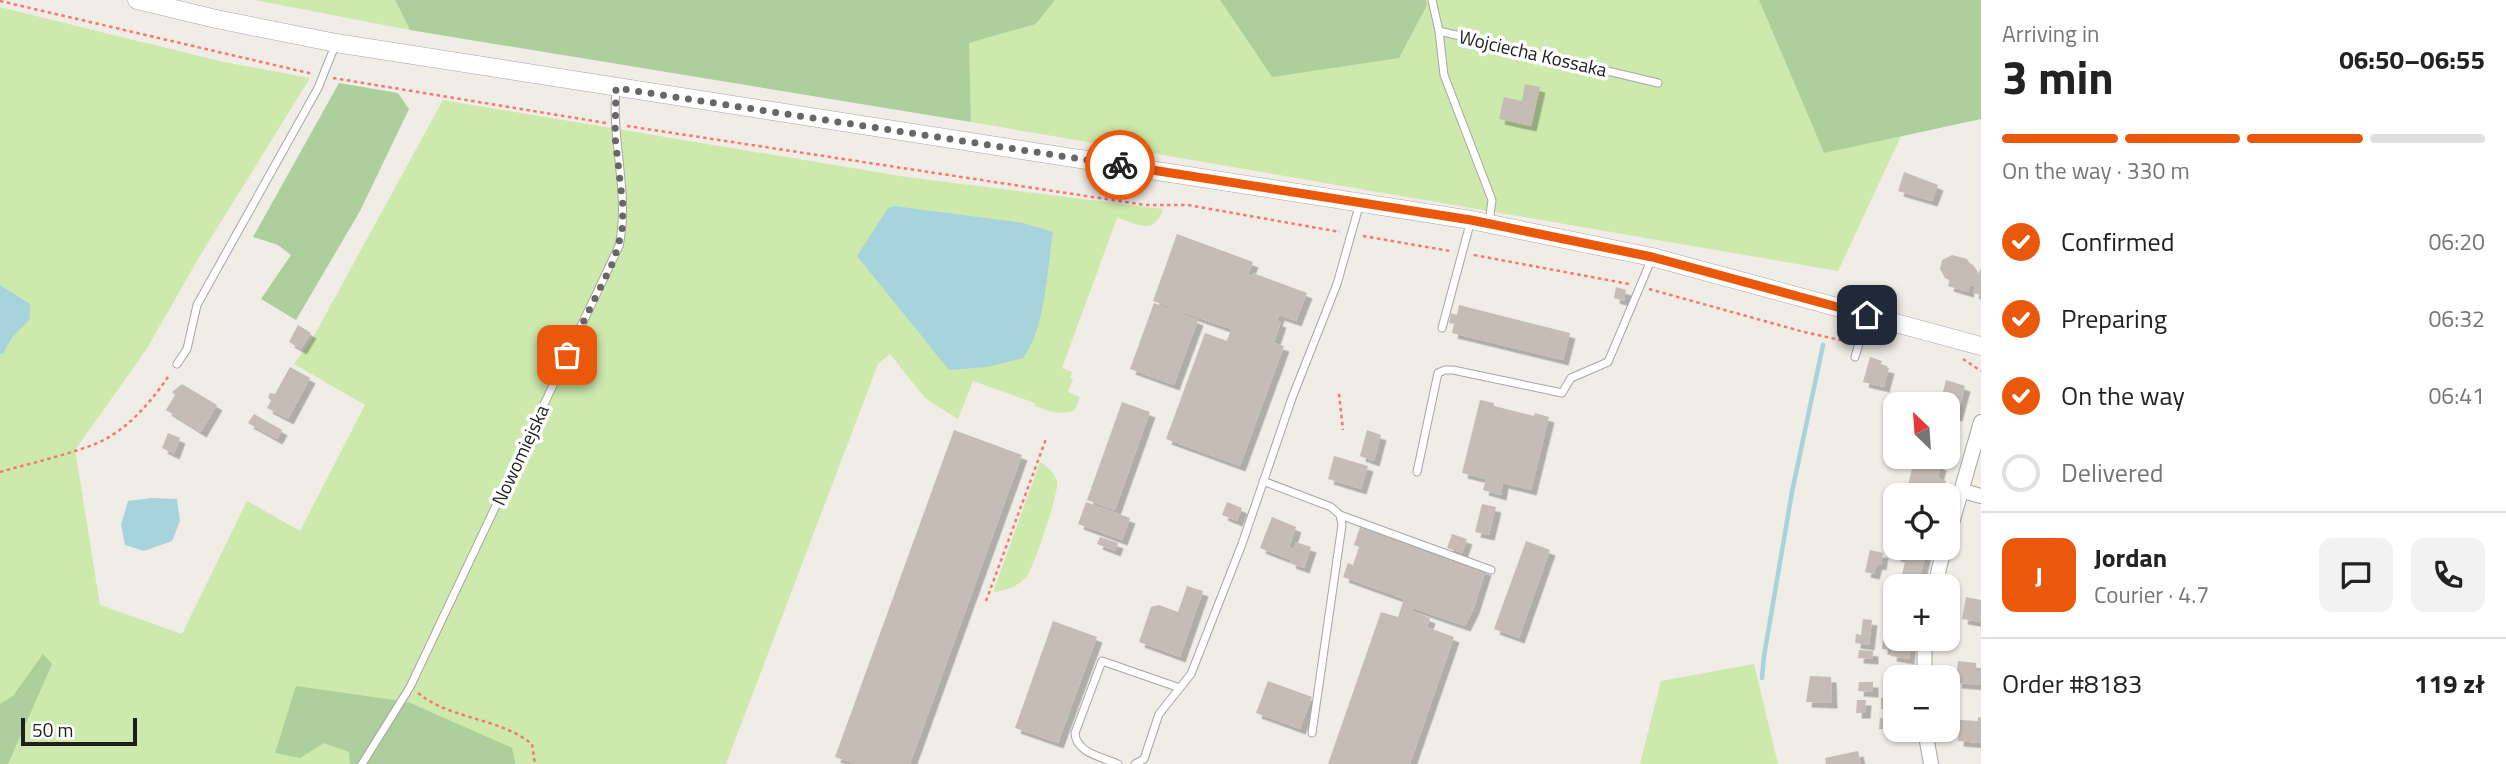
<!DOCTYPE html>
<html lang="en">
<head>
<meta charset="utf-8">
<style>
  :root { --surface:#fff; --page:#f2f2f2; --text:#222; --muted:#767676; --line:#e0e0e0; --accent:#ea580c }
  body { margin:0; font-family:"Titillium Web",sans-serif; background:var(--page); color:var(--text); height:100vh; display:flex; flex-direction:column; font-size:26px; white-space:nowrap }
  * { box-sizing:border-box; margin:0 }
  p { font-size:23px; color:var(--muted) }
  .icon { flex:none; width:38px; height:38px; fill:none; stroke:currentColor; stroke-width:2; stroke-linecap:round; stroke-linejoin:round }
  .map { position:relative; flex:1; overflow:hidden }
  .side { display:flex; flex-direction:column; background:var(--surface); width:525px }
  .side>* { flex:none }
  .needle { width:46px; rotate:335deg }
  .fabs { position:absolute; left:1883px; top:392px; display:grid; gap:14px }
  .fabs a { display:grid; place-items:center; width:77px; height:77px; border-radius:14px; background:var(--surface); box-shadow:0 2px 5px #0004; font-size:35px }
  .scale { position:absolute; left:21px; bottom:18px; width:116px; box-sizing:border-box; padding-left:7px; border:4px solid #1f1f1f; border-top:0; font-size:19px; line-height:24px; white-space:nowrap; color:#1f1f1f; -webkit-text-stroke:5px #fff; paint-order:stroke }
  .pin { position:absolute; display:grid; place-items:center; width:60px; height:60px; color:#fff; margin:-30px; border-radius:14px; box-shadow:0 4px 10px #0006 }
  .courier { position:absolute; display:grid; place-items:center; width:70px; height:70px; margin:-35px; border:5px solid #ea580c; border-radius:50%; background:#fff; color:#222; box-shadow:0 2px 9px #0007 }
  .headline em { font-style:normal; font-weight:700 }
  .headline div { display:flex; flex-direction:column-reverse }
  .headline { display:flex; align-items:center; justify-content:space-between; height:119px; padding:0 21px }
  h1 { font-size:46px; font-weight:700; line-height:52px }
  .bar { display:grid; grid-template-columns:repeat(4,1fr); gap:10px 7px; align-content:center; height:84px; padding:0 21px }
  .bar i { height:9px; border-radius:5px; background:var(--line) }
  .bar .current { background:var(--accent) }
  .bar p { grid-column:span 4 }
  .line { display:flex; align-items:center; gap:18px; padding:0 21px; border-top:2px solid var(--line) }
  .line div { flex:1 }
  .round { display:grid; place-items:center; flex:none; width:74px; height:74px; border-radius:14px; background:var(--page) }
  ol { padding:0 21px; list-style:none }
  li { display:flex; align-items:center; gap:21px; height:77px }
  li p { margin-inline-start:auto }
  li .icon { padding:7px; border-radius:50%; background:var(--accent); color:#fff; stroke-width:4 }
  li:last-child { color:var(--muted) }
  li i { width:38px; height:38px; border:4px solid var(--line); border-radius:50% }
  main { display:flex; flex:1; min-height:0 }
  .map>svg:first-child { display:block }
  .grass { fill:#cde9ac }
  .forest { fill:#accf9b }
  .water { fill:#a7d3dd }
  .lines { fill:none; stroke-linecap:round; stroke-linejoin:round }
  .stream { stroke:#a7d3dd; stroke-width:4.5 }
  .building { fill:#c5bcb5; filter:url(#shadow) }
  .service-casing { stroke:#a6a6a6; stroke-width:9 }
  .minor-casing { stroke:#a6a6a6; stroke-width:16 }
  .tertiary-casing { stroke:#a6a6a6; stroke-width:19 }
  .path { stroke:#f8776f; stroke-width:2.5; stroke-dasharray:3.5 3.5; stroke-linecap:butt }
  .service { stroke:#fff; stroke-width:7 }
  .minor { stroke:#fff; stroke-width:14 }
  .tertiary { stroke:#fff; stroke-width:18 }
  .done { stroke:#686765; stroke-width:7; stroke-dasharray:0 12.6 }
  .route { stroke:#ea580c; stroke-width:9 }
  .labels { text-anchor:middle; stroke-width:7; stroke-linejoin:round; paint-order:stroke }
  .street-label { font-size:19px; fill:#1f1f1f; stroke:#fff }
</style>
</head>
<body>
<main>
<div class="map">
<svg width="1981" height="764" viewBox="0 0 1981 764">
  <defs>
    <filter id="shadow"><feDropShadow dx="5.5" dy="5.5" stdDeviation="0" flood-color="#0004"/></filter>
  </defs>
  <rect width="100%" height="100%" fill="#f0ece6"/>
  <path class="grass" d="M255,0H395L410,30Z
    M1055,0H1220L1272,77L1427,5L1426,0H1759L1824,153L1901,136L1838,271L971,122L969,43L1036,24Z
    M0,7L219,61L310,78L201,254L146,350L75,450L100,605L182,634L247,501L300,531L365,405L294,364L315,334L443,100L906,177L1163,209C1153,237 1139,223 1117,218L1062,368L1072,372L1070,379H1073L1068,392L1080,397L1075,410C1061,416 1049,411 1035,406V403L973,381L958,419L925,398L890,354L878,364L726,764H0Z
    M1040,462C1048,467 1055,473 1057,482C1059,493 1034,566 1027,576C1019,586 1005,591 993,592Z
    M1754,664L1778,764H1640L1661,681Z"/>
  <path class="forest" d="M395,0H1055L1036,24L969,43L971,122L410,30Z
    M1220,0H1426L1427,5L1399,58L1272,77Z
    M1759,0H1981V119L1824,153Z
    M339,83L398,93L409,109L360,211L296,320L261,299L291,255L278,245L253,237Z
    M43,654L52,664L8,764H0V704L13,696Z
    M296,686L408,702L512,748L515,762V764H350L349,752L324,743L300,758L275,753Z"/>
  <path class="water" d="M894,206L1023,223L1053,232C1047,270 1046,327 1023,358L987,367L949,370L857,256L888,208Z
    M0,285L30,304V319L11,339L3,354H0Z
    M152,498L177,499L180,521L172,541L144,551L125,545L121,525L128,501Z"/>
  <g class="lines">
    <path class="stream" d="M1762,678L1764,656L1792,492L1823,345"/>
  </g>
  <path class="building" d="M1525,84L1540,87L1531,126L1499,119L1504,97L1522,101Z
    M1904,172L1938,185L1932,201L1898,191Z
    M1177,234L1253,262L1248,274L1252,276L1253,273L1307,293L1296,321L1279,315L1277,321L1281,322L1274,343L1284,346L1240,466L1166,439L1205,333L1227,341L1231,329L1185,313V315L1198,320L1174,385L1130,369L1154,303L1169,309L1170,307L1153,301Z
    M1952,255L1967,259L1978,275L1981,268V295L1973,293L1975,286L1970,285L1968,292L1948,286L1950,280L1945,278L1940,269L1942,260Z
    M1616,287L1626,290L1624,301L1614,298Z
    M1459,305L1570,333L1563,360L1452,333L1454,324L1449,323L1451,313L1457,315Z
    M298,325L311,333L301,349L289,342Z
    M1870,357L1882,361L1880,366L1889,368L1884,387L1863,382Z
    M290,367L310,378L288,419L267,408L271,401L268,397L270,393L275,394Z
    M1946,380L1965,386L1957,416L1948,414V404H1940Z
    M182,384L217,405L201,432L166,410L175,395L172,392Z
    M1480,400L1494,403V406L1534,416L1535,413L1549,417L1531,490L1503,483L1501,495L1483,490L1486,479L1462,473Z
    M1122,402L1150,412L1115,510L1087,500Z
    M254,414L282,430L277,439L248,423Z
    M954,430L1022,455L910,764H855L835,757Z
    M1367,430L1381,435L1374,461L1360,456Z
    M168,433L180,438L174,454L162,448Z
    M1334,456L1368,466L1361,489L1328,479Z
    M1915,457L1938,462V464L1941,465L1938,478L1946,481L1944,488L1933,487L1930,495L1907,489Z
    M1086,502L1130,518L1122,540L1078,524Z
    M1227,502L1242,508L1237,521L1222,515Z
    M1482,504L1496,507L1489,535L1475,532Z
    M1272,517L1296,527L1289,547L1294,549L1296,542L1311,547L1304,568L1290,563L1291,560L1260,548Z
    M1360,527L1486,570L1474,608L1465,626L1413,608L1412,611L1430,618L1427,627L1454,637L1410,764H1328L1381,612L1398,617L1404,599L1343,577L1348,563L1353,565L1359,547L1354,545Z
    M1452,534L1467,539L1462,553L1447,548Z
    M1100,537L1118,543L1115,551L1097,544Z
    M1526,541L1550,550L1519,638L1494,629Z
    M1897,548H1927L1919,582L1901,579L1906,558L1895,556Z
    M1870,550L1883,553L1881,565L1877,564L1874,574L1865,572Z
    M1187,586L1203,591L1180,657L1139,642L1151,607L1159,605L1178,612Z
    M1966,597L1981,600V622L1962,619Z
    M1863,619L1872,620L1869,645L1855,643L1856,634L1861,635Z
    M1053,621L1097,637L1058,743L1015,728Z
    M1883,639H1911L1909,659L1891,656L1892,650L1882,649Z
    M1859,650L1873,651V659L1858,658Z
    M1958,661L1976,663V670L1981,671V685L1956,683Z
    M1810,676L1831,677L1832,703L1806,702Z
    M1268,681L1312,697L1300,729L1256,713Z
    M1859,682H1873V692L1858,691Z
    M1889,691L1895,692V730H1906V735L1888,734V729H1879L1880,718L1888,719L1889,709H1881V698L1889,699Z
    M1857,700H1866L1865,713H1856Z
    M1978,717L1981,718V743L1958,741L1960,720L1978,721Z
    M1858,751L1861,764H1826L1825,758Z"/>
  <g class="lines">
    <defs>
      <path id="service" d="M1432,0L1439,31L1658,83
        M1439,31L1444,75L1492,200L1489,223
        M1442,328L1471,220
        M1855,357L1867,316
        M177,364L187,349L197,305L318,88L336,43
        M1417,472L1438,373L1445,370H1453L1562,393L1571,378L1608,362L1652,258
        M1263,481L1331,507L1340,515L1342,525L1312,733
        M1340,515L1491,570
        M362,764L410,687L619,246C630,194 611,141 616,89
        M1118,764C1102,757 1076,753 1075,733L1102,661L1180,688
        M1135,764L1144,759L1159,714L1191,674L1242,544L1292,398L1337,284L1360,203"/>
      <path id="minor" d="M1963,491L1981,496
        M1948,537L1981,422
        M1935,586L1944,548
        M1924,677L1925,639
        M1925,730L1931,764"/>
      <path id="tertiary" d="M137,0L216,19L336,43L1471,220L1652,257L1981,346"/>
    </defs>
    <use href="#service" class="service-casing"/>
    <use href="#minor" class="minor-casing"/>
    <use href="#tertiary" class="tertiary-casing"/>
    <path class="path" d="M0,1L313,74
      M333,78L606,123
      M627,126L1145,205H1188L1340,232
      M1363,236L1450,251
      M1474,255L1629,284
      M1649,289L1804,332L1849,342
      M1963,359L1981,371
      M1339,394L1343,430
      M0,472C31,463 64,456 95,444C127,431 151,402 170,374
      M986,601L1046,439
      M418,693C451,720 498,717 532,744L535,764"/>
    <use href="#service" class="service"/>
    <use href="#minor" class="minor"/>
    <use href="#tertiary" class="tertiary"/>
  </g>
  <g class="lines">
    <path class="done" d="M567,355L614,260L622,231L623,207L615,136L616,88L1120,165"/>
    <path class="route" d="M1120,165L1471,220L1652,257L1867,315"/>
  </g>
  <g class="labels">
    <g class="street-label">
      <text transform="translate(1533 53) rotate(13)" y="7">Wojciecha Kossaka</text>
      <text transform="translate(520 455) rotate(-65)" y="7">Nowomiejska</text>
    </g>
  </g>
</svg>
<div class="fabs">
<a><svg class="needle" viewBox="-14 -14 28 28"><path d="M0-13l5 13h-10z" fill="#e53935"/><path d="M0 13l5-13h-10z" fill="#767676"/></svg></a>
<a><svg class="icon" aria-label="locate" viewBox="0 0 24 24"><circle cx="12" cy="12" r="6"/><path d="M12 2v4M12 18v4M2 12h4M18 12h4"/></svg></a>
<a>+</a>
<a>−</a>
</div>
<div class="scale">50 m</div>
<div class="pin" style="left:567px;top:355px;background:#ea580c"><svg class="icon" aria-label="bag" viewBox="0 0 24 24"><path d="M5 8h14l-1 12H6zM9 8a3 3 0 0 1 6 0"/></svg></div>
<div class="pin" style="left:1867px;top:315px;background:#1f2937"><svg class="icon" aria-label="home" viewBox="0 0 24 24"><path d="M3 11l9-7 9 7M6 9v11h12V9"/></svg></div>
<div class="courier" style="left:1120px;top:165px"><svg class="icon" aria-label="bike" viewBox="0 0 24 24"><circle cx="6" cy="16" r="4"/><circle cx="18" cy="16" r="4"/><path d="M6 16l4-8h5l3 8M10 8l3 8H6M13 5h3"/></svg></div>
</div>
<section class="side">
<div class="headline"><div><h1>3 min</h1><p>Arriving in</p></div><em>06:50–06:55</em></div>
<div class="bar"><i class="current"></i><i class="current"></i><i class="current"></i><i></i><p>On the way · 330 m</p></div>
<ol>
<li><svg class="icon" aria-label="check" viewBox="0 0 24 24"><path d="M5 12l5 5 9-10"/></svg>Confirmed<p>06:20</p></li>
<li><svg class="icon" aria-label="check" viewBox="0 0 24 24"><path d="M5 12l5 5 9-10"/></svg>Preparing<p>06:32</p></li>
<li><svg class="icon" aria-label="check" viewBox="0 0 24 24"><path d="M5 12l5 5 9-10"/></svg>On the way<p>06:41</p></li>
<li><i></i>Delivered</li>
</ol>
<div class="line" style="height:126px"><b class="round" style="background:var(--accent);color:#fff">J</b><div><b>Jordan</b><p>Courier · 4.7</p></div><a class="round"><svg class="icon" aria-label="chat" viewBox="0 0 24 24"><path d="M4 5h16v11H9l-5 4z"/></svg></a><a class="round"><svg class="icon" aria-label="phone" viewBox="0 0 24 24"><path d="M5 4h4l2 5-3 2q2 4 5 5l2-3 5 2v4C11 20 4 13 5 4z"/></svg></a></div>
<div class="line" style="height:91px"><div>Order #8183</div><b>119 zł</b></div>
</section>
</main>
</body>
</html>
